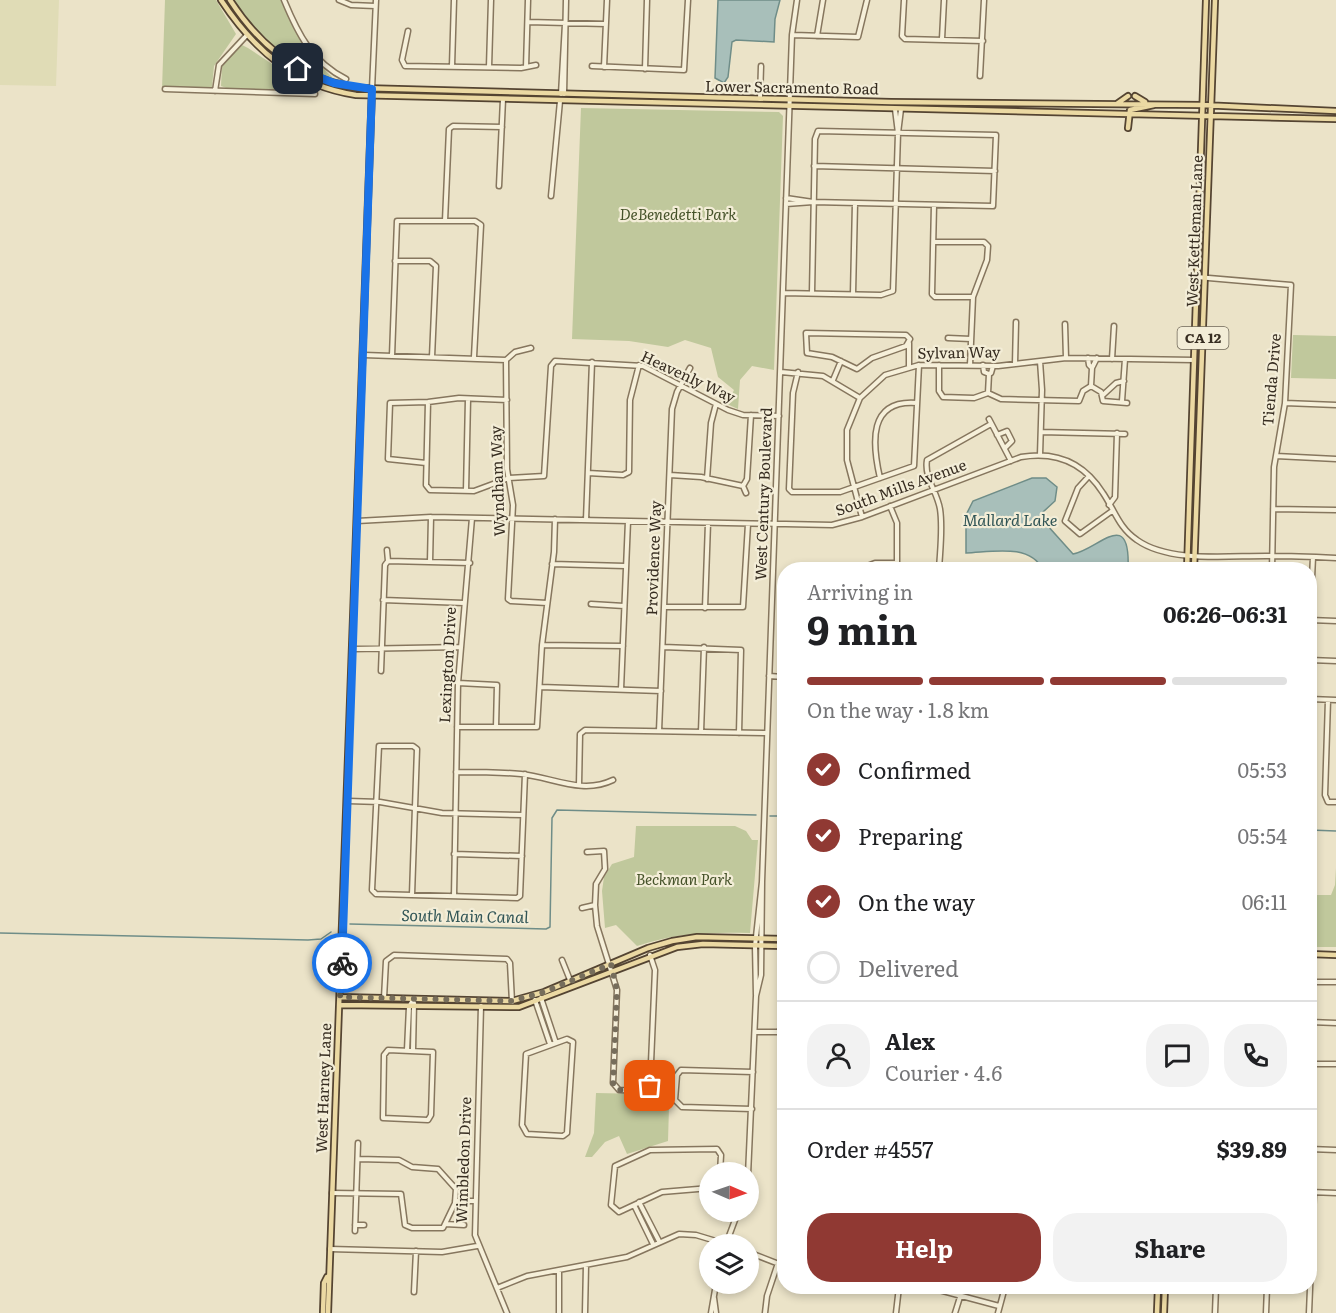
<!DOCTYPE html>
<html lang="en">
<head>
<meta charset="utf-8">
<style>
  :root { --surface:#fff; --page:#f2f2f2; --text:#202124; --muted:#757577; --line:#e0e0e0; --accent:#903933 }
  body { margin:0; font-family:Literata,serif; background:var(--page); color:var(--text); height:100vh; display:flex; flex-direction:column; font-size:22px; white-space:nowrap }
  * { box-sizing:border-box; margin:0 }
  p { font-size:20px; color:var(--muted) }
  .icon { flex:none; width:33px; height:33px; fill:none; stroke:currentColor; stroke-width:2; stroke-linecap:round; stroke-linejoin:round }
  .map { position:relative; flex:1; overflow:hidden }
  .details { position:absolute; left:777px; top:562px; width:540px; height:732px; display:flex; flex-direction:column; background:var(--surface); border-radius:24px; box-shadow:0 3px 9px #0003 }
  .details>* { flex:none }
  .needle { width:39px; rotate:92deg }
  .tools { position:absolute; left:699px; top:1162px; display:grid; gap:12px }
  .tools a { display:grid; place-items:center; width:60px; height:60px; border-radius:50%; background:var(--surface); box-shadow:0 3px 9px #0003; font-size:30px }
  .pin { position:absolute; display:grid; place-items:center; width:51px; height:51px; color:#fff; margin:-26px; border-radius:12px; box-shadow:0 3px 9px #0006 }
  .courier { position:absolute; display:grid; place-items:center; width:60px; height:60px; margin:-30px; border:4px solid #1a73e8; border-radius:50%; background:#fff; color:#222; box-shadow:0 2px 8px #0007 }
  .headline em { font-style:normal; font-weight:700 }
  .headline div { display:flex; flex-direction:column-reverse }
  .headline { display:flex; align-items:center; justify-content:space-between; height:102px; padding:0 30px }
  h1 { font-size:39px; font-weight:700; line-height:45px }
  .bar { display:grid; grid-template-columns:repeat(4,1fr); gap:9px 6px; align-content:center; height:72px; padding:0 30px }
  .bar i { height:8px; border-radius:4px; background:var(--line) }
  .bar .selected { background:var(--accent) }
  .bar p { grid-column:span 4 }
  .line { display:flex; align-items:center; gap:15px; padding:0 30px; border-top:2px solid var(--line) }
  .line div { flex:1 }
  .round { display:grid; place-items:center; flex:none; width:63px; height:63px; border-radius:24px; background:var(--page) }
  ol { padding:0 30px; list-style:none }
  li { display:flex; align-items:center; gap:18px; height:66px }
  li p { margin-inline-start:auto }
  li .icon { padding:6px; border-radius:50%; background:var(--accent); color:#fff; stroke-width:4 }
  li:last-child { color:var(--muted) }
  li i { width:33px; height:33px; border:3px solid var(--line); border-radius:50% }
  .button { display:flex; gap:12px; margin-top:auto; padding:12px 30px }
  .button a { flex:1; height:69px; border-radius:24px; background:var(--accent); color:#fff; font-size:24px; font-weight:700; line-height:69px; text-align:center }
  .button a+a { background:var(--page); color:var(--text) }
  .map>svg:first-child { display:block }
  .farmland { fill:#e0dcb6 }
  .green { fill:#c0c89c }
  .water { fill:#a8bfba; stroke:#6f8d88; stroke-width:1.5 }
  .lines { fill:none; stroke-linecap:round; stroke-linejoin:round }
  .stream { stroke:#6f8d88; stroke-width:1.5 }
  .minor-casing { stroke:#86765e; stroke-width:7 }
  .major-casing { stroke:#544432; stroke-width:8 }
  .minor { stroke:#f6f0da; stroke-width:4 }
  .major { stroke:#ebd9a3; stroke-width:4.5 }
  .done { stroke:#766d5b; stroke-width:6; stroke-dasharray:0 10.8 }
  .route { stroke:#1a73e8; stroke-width:8 }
  .labels { text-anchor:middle; stroke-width:4.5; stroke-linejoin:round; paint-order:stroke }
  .shield { fill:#f3edd7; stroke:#6f6758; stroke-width:1.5 }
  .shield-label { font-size:14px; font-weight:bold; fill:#372d21 }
  .street-label { font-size:15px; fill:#372d21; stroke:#f3edd7 }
  .park-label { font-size:15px; font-style:italic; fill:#455229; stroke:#f3edd7 }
  .water-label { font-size:16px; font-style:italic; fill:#315556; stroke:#f3edd7 }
</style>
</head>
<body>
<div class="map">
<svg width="1336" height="1313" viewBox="0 0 1336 1313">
  <rect width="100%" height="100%" fill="#ebe3c8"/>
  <path class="farmland" d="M0,0H59L56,86L0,85Z"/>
  <path class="green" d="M165,0H216L236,34L214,66L212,87L162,89Z
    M234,0H282L304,47L306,62L319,64L336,81C291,65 260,40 234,0Z
    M240,44L248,48L310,89H229L221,86L222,65Z
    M581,108L779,112L783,116L774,370L752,366L740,380L738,409L727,404L734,390L718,377L711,348L685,340L668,347L629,341L572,339Z
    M1293,335L1336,336V379L1291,378Z
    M636,826H735L746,831L752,840H758L750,933C710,932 675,933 637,946L616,925L605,928L602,891L604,877L612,864L634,857Z
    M1336,868V947H1310V895H1331L1335,885Z
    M650,1090L653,1094L673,1093V1101L669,1107L668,1141L627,1154L619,1136L605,1142L592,1157H585L594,1133L596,1093L644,1094Z"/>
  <path class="water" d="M718,0H780L775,19L774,42L736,40L732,42L728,77L724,83L715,78Z
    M1032,478H1046L1057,487L1055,501L1043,512L1047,525L1073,554C1098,550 1131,505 1128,570H1043C1030,543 992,552 966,553V515L973,501Z"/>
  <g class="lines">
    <path class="stream" d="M770,816H784
      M1310,830L1336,831
      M350,924L546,929L550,927L552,818L557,810L756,815
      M0,933L308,940L321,939L331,932"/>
    <defs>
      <path id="minor" d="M284,0C298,34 312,62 346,79
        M339,0L351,5L375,6
        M904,0L902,36L905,39L983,41
        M528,22L606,24
        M408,31L402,60L405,66L521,68L536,65
        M793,35L858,37L867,0
        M817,36L823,0
        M942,39L944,0
        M452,66L454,0
        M592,66L684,70L688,0
        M489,67L491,0
        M526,67L528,0
        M604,67L607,0
        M645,69L647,0
        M980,76L984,0
        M165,89L315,94
        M372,89L376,0
        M215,91L219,65L246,36
        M561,94L565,24
        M564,94L566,0
        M760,99L761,66
        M895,109L898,133
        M814,166L995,171
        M499,186L503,99
        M551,196L560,101
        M786,198L813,202L993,206L996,135L818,131L815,139L812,293
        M786,204L813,202
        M934,205L932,294L935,297H973
        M445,221L449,129L453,126L502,127
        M934,242H984L988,246L987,260L973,297L970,365
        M395,261H430L436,266L432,357
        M1197,277L1291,285L1285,403L1274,467L1272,570
        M783,293L881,295L893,291L898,133L901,109
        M853,294L855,203
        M1065,324L1066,358
        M806,333L906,335L910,339L906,346L872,358L857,369L832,357L807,353Z
        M948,338L971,339
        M909,343V366
        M364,355L506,360
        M392,356L397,221H475L481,225L474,357
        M1088,358L1089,365L1092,368
        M1112,359L1114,326
        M506,360L507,469L513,505L508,599L511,601L547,603
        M506,360L515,352L531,348
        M1015,364L1016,322
        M939,365V391L943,397L974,398L988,393L1001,399L1079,401L1083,391L1091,386L1101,392L1103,401L1127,403
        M983,365L984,372L989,374L991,373L993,366
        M781,372L823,376L860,398
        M798,372L793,393L789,489L792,492H840L914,466L919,365
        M833,380L841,361
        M1091,386L1092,368L1097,358
        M988,393L989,374
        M1103,395L1116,383L1124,381
        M1122,401L1125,359
        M428,402L426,485L430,490L474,491L509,478L544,476L551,366L555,361L643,366L728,410L743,415L779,416
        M1285,403L1336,405
        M989,419L1011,461
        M1041,432L1125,434
        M997,435L1007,431L1012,441L1005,448
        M1040,455L1042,390L1040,361
        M1276,456L1336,459
        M426,463L388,459L390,403L428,402L459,398L507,400
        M588,473L623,475L629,472L630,400L639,365
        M670,475L701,477L743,486
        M1089,476L1078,488L1065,521L1080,534L1112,511
        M880,478C872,443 868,399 917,403
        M707,479L711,423L716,404
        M743,486L747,479L751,415
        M743,486L746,493
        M466,491L468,399
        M1109,505L1115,497L1117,433
        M890,506L897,523V570
        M1273,509L1336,510
        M862,517L847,460V430L860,398L885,375L919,365L998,366L1066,358L1194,360
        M586,520L592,362
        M357,521L431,517L832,525L862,517L1021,457C1056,451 1084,463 1103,493C1115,511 1119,528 1137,540C1171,564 1232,555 1272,556C1293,556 1315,557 1336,558
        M388,561L470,563
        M430,562L431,517
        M552,564L625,566
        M857,570L875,563H897
        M939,570C940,550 943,528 940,509C937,491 924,478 927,460L991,424
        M383,600L464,603
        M591,604L624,606
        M665,607H743L748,524
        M705,608L708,523
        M1310,620L1313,557
        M1310,620L1336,621
        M542,645L623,646
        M663,647L741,650L739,733
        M353,649L461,647
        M1310,660L1336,661
        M381,671L385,565L388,561L387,550
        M769,676L784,677
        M458,683L497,685L496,727
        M540,687L661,691
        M621,689L628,521
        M1310,699L1336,700
        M1328,700L1325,795L1328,802H1336
        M457,727H537L542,645L554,552L555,519
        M659,731L672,409L677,392L690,368
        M701,732L704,647
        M456,772C477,772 500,772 521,774C552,777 582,795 613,780
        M579,785L580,734L585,730L767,733
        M348,801L380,802L442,813L523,815
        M587,852L604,851L605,869L596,884L595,905L597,926L617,990L613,1083L619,1090L643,1091L650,1086L655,970L650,955
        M454,854L522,856
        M412,895L417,749L413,746H379L372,890L376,894L517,898L520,896L525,774
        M454,896L458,683L472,518
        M582,908L595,905
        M562,960L570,980
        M1310,982H1336
        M756,995L755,946L762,882
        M384,998L386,961L394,955L507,959L510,963L512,1002
        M541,998L556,1043
        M535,1000L550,1044
        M481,1006L475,1235L507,1313
        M1310,1022L1336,1023
        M755,1032H777L784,1029
        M567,1039L573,1042L567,1133L563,1136L527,1134L522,1125L526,1054Z
        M388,1050L433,1052L431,1115L428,1120L383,1118L384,1055Z
        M407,1050L409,1007L413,1000
        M413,1050L414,1003
        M1310,1064H1336
        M752,1109L682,1107L675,1100L677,1075L681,1070L753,1072
        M1310,1149L1336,1150
        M748,1175L756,996L761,975L762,882L792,35L797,0
        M710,1188L662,1192L619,1212L611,1205L615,1166L650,1150L717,1149L721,1155L720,1173
        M1310,1192L1336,1193
        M332,1193L401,1194L405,1225L412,1228H443L455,1203L456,1189L438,1169L412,1167L399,1160L358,1159
        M455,1201H474
        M639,1202L659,1241
        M634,1205L653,1244
        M445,1224L464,1225
        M355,1225H364
        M355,1231L358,1143
        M726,1244L738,1212
        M330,1249L442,1252L477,1246
        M748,1252L784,1266
        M928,1287L999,1306
        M497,1288L527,1276L627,1257L679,1234L696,1235L729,1245
        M414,1292L416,1251
        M714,1298L716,1313
        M559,1313V1270
        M585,1313L586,1265
        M711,1313L716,1284
        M765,1313L767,1296L778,1263
        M896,1313L899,1287
        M955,1313L960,1297
        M998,1313L1005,1287
        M1215,1313L1216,1287
        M1266,1313L1267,1287
        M1309,1313L1314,1192"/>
      <path id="major" d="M221,0C254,50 295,86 356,95L1336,119
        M230,0C261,48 302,81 361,88L891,102L1202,105L1336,111
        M1135,96L1145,102
        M1118,103L1128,96
        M1128,128L1130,110L1154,105
        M1187,570L1206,0
        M1194,570L1215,0
        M1310,954L1336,955
        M340,997L512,1001L544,992L648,948L672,941L697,937L784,939
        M340,1005L519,1007L677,947L703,944L784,946
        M323,1313L324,1283L327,1277
        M328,1313L372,89
        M1157,1313L1158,1287
        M1164,1313L1165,1287"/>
    </defs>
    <use href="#minor" class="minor-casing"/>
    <use href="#major" class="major-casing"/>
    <use href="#minor" class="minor"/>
    <use href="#major" class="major"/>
  </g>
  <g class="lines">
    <path class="done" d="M342,963L340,997L512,1001L544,992L611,964L617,990L613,1085L619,1090L643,1091L650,1086"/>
    <path class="route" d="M298,69L334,83L372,89L342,963"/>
  </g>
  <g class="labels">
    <rect class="shield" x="1177.5" y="327" width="51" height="22" rx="4.5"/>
    <g class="shield-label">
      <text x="1203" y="343">CA 12</text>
    </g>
    <g class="street-label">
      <text transform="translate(792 88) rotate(1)" y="5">Lower Sacramento Road</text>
      <text transform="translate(1195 231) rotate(-88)" y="5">West Kettleman Lane</text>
      <text transform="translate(959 353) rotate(-1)" y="5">Sylvan Way</text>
      <text transform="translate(688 377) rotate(25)" y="5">Heavenly Way</text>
      <text transform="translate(1272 380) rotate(-85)" y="5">Tienda Drive</text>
      <text transform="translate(498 481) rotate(-92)" y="5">Wyndham Way</text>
      <text transform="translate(901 488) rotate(-20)" y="5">South Mills Avenue</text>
      <text transform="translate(764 494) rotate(-88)" y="5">West Century Boulevard</text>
      <text transform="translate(654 558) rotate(-88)" y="5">Providence Way</text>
      <text transform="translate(448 665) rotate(-87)" y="5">Lexington Drive</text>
      <text transform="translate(324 1088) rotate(-88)" y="5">West Harney Lane</text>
      <text transform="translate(464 1160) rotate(-88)" y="5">Wimbledon Drive</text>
    </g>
    <g class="park-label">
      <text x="678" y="220">DeBenedetti Park</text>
      <text x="684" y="885">Beckman Park</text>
    </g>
    <g class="water-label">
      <text x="1010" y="526">Mallard Lake</text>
      <text transform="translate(465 916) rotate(1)" y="6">South Main Canal</text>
    </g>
  </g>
</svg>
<div class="tools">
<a><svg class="needle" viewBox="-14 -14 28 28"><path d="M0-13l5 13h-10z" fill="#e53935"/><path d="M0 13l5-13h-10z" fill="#757577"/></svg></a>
<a><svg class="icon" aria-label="layers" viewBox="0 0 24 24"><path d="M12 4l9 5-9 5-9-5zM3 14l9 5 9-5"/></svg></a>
</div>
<div class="pin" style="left:650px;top:1086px;background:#ea580c"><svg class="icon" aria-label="bag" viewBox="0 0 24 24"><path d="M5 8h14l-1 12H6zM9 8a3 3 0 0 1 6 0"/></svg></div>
<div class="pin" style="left:298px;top:69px;background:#1f2937"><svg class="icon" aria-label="home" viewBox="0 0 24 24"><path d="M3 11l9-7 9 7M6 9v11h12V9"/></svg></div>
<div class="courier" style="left:342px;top:963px"><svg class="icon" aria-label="bike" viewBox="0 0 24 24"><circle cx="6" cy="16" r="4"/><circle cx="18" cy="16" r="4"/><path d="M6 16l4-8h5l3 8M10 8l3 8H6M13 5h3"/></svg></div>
<section class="details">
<div class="headline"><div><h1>9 min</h1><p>Arriving in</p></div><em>06:26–06:31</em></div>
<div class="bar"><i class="selected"></i><i class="selected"></i><i class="selected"></i><i></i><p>On the way · 1.8 km</p></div>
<ol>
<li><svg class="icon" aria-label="check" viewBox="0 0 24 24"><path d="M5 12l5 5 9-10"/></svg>Confirmed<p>05:53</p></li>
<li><svg class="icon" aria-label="check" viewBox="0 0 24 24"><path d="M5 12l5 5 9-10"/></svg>Preparing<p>05:54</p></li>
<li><svg class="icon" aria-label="check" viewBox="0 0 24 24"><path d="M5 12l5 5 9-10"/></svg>On the way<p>06:11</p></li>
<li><i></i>Delivered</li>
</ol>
<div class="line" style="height:108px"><a class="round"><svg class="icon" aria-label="person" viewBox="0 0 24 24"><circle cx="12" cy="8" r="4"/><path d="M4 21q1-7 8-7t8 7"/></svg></a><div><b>Alex</b><p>Courier · 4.6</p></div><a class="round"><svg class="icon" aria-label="chat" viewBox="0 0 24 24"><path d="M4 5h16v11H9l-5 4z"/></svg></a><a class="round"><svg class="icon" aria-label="phone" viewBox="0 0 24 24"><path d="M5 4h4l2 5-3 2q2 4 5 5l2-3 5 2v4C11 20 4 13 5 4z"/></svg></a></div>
<div class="line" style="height:78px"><div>Order #4557</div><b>$39.89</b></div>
<div class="button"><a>Help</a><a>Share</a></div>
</section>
</div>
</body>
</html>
